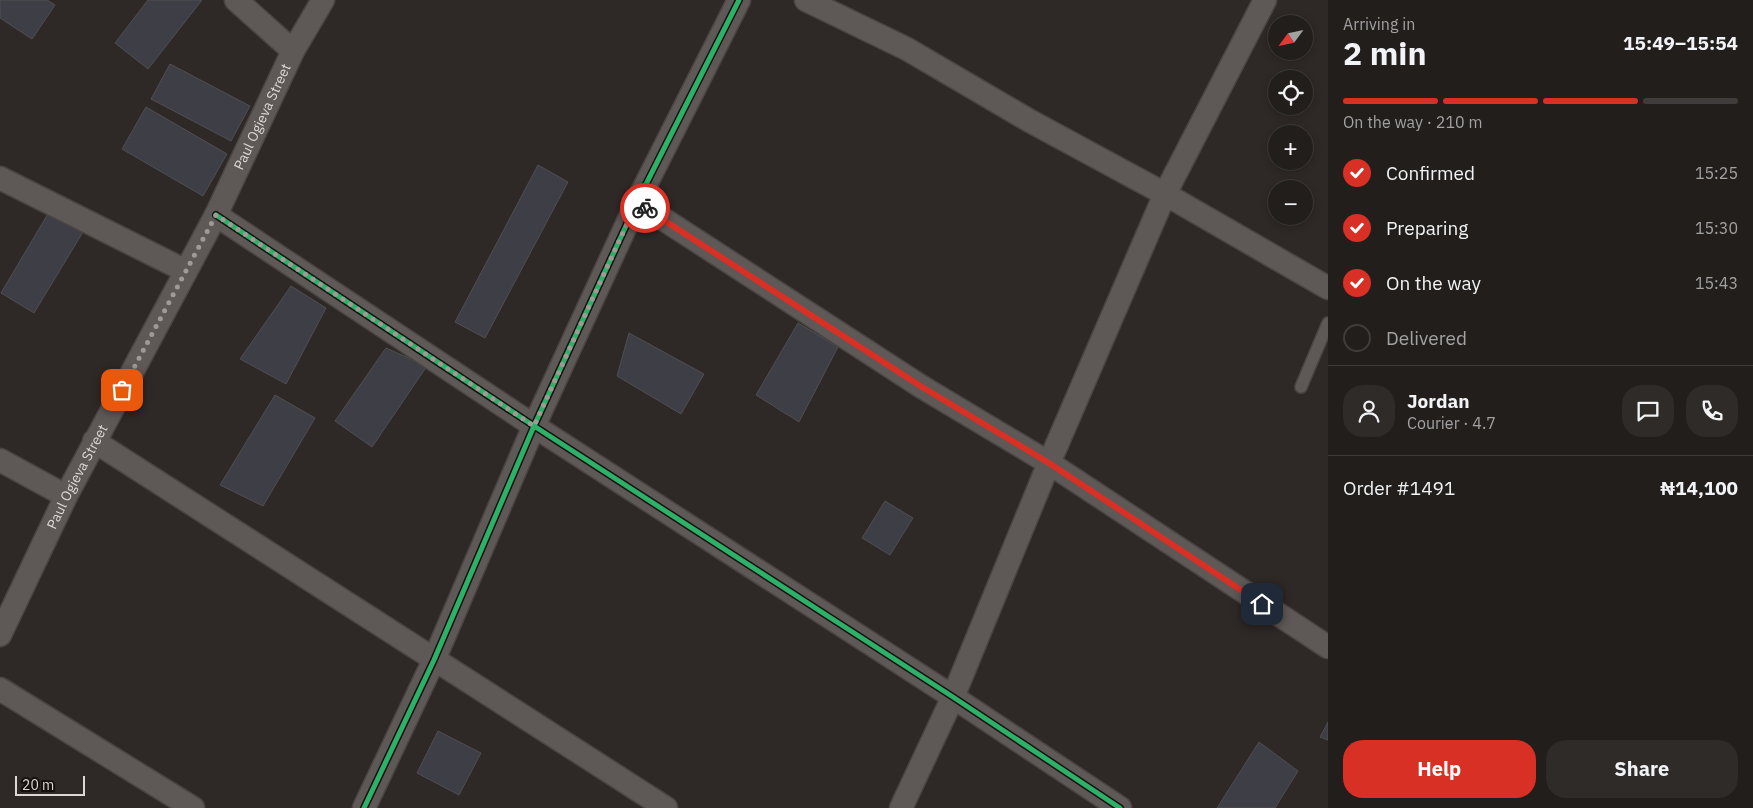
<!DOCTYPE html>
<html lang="en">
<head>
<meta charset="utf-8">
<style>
  :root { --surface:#221e1c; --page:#2e2b29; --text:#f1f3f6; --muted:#a2a2a3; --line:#3f3c3b; --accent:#d93025 }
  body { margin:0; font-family:"IBM Plex Sans",sans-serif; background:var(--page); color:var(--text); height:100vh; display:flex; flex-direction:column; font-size:19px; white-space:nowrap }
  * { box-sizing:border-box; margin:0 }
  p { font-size:16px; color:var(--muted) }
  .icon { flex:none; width:28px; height:28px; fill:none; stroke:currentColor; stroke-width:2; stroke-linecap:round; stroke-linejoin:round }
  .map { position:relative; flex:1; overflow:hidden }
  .drawer { display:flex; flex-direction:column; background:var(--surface); width:425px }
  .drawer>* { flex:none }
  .needle { width:32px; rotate:237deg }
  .fabs { position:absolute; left:1268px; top:15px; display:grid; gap:10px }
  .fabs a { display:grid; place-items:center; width:45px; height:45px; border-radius:50%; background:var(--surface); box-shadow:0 2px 8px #0003,0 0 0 1px var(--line); font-size:25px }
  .scale { position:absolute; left:15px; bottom:12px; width:70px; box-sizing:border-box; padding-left:5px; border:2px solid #ded7d4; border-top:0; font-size:14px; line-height:18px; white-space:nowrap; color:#ded7d4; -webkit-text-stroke:4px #16110f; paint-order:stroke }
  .pin { position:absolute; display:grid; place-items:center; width:42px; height:42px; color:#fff; margin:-21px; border-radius:10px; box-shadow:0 2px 8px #0006 }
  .courier { position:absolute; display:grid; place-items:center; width:50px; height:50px; margin:-25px; border:4px solid #d93025; border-radius:50%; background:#fff; color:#222; box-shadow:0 1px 6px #0007 }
  .head em { font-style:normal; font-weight:700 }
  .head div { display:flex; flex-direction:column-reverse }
  .head { display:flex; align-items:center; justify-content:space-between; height:85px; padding:0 15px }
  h1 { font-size:32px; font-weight:700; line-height:38px }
  .bar { display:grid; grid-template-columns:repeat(4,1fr); gap:8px 5px; align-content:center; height:60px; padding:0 15px }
  .bar i { height:6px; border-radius:4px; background:var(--line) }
  .bar .selected { background:var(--accent) }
  .bar p { grid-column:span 4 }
  .line { display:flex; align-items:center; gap:12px; padding:0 15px; border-top:1px solid var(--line) }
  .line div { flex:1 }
  .round { display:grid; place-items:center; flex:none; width:52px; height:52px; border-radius:20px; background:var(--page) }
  ol { padding:0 15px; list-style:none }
  li { display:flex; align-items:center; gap:15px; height:55px }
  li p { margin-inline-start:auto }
  li .icon { padding:5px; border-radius:50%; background:var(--accent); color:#fff; stroke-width:4 }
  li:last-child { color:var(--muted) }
  li i { width:28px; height:28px; border:2px solid var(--line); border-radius:50% }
  .button { display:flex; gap:10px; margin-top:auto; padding:10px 15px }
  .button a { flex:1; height:58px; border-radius:20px; background:var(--accent); color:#fff; font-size:20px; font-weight:700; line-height:58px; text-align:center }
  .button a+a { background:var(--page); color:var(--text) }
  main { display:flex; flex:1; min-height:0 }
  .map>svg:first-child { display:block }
  .building { fill:#3e3f46; stroke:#504e50 }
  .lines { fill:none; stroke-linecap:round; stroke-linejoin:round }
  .lane-casing { stroke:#4a4543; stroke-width:14 }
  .street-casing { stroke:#4a4543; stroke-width:25 }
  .lane { stroke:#5e5957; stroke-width:11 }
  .street { stroke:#5e5957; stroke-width:22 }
  .cycleway-casing { stroke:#16110f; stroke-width:8 }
  .cycleway { stroke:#2db169; stroke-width:5 }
  .done { stroke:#a09a97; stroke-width:5; stroke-dasharray:0 9 }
  .route { stroke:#d93025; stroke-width:6 }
  .labels { text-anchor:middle; stroke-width:5; stroke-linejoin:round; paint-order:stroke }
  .street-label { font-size:14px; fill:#ded7d4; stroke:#16110f }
</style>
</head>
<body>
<main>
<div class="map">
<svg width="1328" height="808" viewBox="0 0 1328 808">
  <rect width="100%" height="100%" fill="#2e2826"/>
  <path class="building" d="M0,0H47L55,5L32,39L0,18Z
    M148,0H202L148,69L115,43Z
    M170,64L250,106L231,141L151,99Z
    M146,107L227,154L203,196L122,149Z
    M538,165L568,182L485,338L455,322Z
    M49,212L83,232L34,313L1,293Z
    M291,286L326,308L286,384L240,359Z
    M798,323L838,347L799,422L756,395Z
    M629,333L704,374L681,414L617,376Z
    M386,348L427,366L372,447L335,421Z
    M275,395L315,418L263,506L220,485Z
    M885,501L913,518L890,555L862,538Z
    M1328,722V740L1320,737Z
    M438,731L481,753L459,795L417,773Z
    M1259,742L1298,771L1275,808H1217Z"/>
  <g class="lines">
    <defs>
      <path id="lane" d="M1301,387L1328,323"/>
      <g id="street">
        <path d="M236,0L293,51"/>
        <path d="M806,0L907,49L1030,121L1165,194L1328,288"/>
        <path d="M0,178L186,271"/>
        <path d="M637,202L922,387L1049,463L1328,647"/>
        <path d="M216,215L534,426L953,697L1120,808"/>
        <path d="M94,441L666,808"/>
        <path d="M0,460L66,496"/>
        <path id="s1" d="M0,635L66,496L216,215L293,51L323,0"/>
        <path d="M0,689L193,808"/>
        <path d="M364,808L434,660L534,426L637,202L739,0"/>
        <path d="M901,808L953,697L1049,463L1165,194L1265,0"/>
      </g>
    </defs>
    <use href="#lane" class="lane-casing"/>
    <use href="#street" class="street-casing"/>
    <use href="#lane" class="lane"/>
    <use href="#street" class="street"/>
    <defs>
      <path id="cycleway" d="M216,215L534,426L953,697L1120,808
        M364,808L434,660L534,426L637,202L739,0"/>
    </defs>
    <use href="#cycleway" class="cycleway-casing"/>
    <use href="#cycleway" class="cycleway"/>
  </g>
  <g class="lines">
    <path class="done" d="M122,390L216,215L534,426L637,202L645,208"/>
    <path class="route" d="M645,208L922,387L1049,463L1262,604"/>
  </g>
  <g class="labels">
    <g class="street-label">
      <text dy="5" stroke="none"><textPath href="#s1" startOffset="581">Paul Ogieva Street</textPath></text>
      <text dy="5" stroke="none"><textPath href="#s1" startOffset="176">Paul Ogieva Street</textPath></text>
    </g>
  </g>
</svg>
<div class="fabs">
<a><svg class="needle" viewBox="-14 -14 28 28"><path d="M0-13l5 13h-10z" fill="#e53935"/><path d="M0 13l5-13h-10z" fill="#a2a2a3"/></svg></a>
<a><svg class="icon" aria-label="locate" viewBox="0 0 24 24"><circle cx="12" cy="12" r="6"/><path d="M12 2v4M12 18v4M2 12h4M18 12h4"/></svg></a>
<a>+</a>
<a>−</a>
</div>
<div class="scale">20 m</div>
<div class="pin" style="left:122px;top:390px;background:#ea580c"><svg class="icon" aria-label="bag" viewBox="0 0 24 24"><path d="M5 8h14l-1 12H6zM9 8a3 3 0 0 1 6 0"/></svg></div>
<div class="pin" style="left:1262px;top:604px;background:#1f2937"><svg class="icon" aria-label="home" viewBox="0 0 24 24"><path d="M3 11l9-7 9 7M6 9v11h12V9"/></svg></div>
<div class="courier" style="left:645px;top:208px"><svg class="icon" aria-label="bike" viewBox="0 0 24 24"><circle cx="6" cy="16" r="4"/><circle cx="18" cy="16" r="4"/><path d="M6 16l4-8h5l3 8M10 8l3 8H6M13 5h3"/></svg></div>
</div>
<section class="drawer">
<div class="head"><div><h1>2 min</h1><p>Arriving in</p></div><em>15:49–15:54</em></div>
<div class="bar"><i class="selected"></i><i class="selected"></i><i class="selected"></i><i></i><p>On the way · 210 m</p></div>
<ol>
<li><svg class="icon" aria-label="check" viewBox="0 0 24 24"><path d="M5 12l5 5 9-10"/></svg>Confirmed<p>15:25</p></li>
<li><svg class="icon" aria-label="check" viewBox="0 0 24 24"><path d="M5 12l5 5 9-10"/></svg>Preparing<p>15:30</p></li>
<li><svg class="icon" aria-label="check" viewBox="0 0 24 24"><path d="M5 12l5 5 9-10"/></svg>On the way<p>15:43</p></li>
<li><i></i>Delivered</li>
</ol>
<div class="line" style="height:90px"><a class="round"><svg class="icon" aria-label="person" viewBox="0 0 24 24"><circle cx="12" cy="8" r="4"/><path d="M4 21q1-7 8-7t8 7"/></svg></a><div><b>Jordan</b><p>Courier · 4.7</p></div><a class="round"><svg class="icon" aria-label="chat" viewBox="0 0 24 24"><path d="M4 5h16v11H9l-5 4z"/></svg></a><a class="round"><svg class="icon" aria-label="phone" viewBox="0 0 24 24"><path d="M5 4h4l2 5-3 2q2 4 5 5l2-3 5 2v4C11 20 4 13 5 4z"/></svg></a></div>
<div class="line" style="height:65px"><div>Order #1491</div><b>₦14,100</b></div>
<div class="button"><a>Help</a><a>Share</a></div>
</section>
</main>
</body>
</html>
